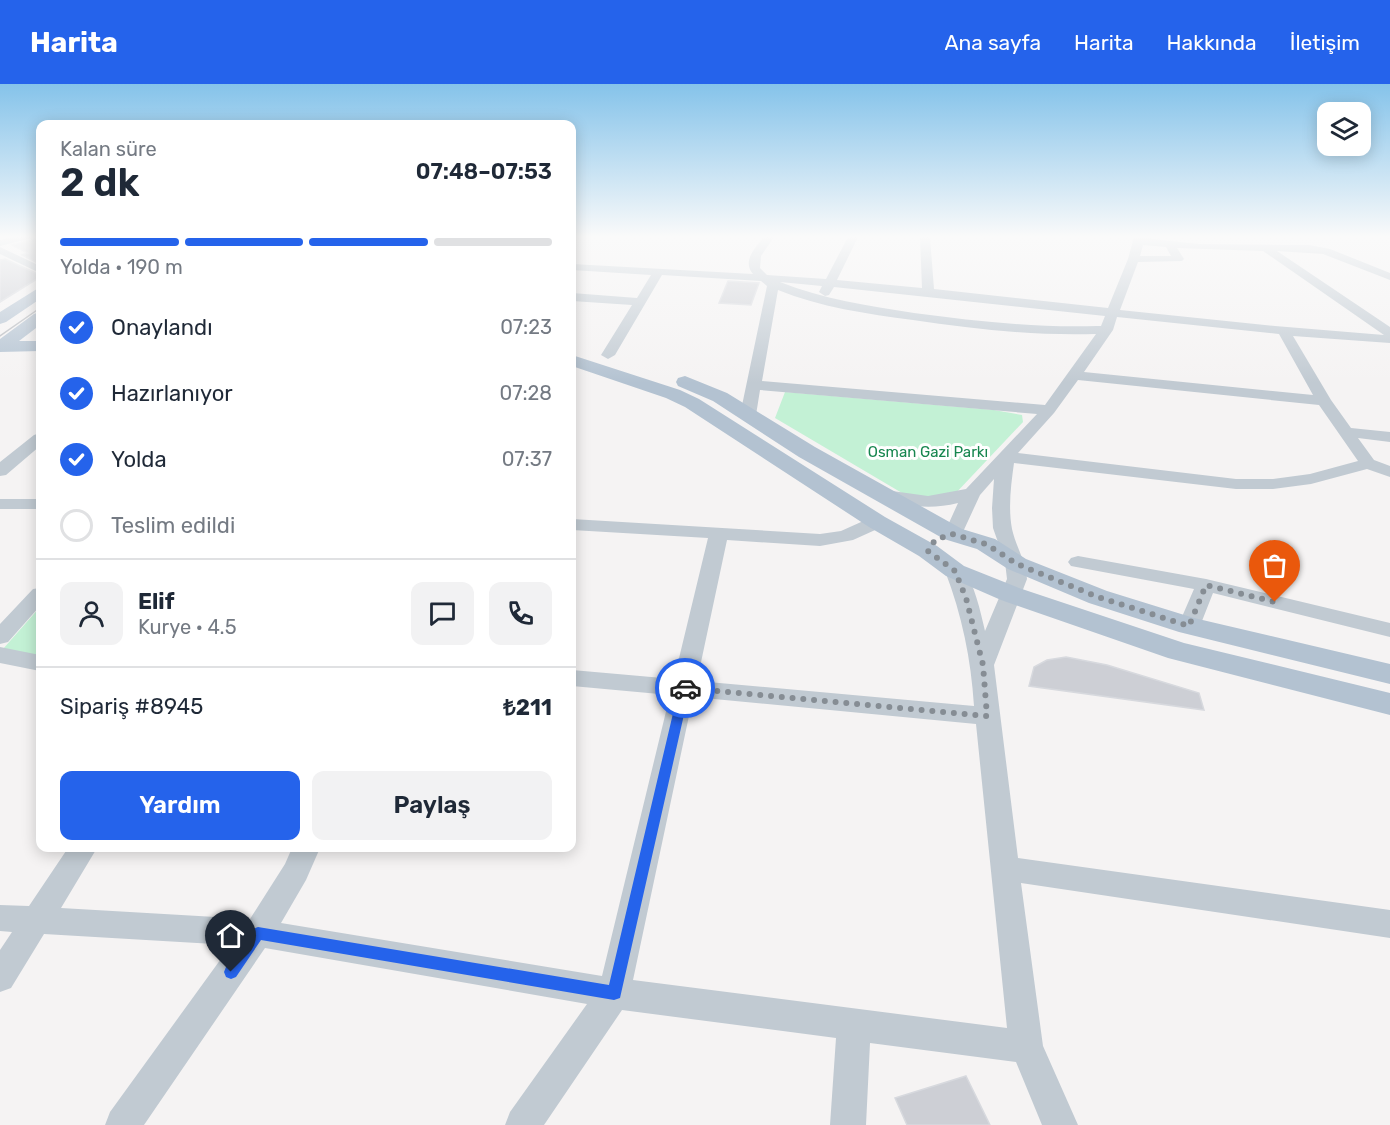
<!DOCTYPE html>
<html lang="tr">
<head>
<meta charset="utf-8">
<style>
  :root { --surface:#fff; --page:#f2f2f3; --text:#1f2937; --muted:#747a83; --line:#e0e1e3; --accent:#2563eb }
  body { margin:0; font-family:Rubik,sans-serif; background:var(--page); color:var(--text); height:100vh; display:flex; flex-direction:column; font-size:22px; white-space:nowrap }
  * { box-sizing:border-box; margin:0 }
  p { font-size:20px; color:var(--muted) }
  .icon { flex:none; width:33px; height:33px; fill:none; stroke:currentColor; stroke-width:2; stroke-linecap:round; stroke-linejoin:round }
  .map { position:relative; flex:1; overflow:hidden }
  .drawer { position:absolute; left:36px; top:36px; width:540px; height:732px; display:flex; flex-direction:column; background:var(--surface); border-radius:12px; box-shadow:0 3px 15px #0003 }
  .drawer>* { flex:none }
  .fabs { position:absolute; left:1317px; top:18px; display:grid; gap:12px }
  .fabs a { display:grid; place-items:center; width:54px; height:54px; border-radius:12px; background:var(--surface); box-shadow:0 3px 15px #0003; font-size:30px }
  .pin { position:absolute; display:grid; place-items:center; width:51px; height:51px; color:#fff; margin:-62px -26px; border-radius:50% 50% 50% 0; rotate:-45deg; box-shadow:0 0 6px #0007 }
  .pin .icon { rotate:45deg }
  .courier { position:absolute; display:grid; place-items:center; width:60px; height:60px; margin:-30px; border:4px solid #2563eb; border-radius:50%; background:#fff; color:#222; box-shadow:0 2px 8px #0007 }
  .headline em { font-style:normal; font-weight:600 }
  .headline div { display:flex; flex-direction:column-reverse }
  .headline { display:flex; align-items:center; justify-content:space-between; height:102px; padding:0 24px }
  h1 { font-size:39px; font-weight:600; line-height:45px }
  .bar { display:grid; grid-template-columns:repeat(4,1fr); gap:9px 6px; align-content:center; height:72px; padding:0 24px }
  .bar i { height:8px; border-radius:4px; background:var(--line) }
  .bar .on { background:var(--accent) }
  .bar p { grid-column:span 4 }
  .line { display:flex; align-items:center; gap:15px; padding:0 24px; border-top:2px solid var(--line) }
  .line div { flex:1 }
  .round { display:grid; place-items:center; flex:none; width:63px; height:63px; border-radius:12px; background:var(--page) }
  ol { padding:0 24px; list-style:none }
  li { display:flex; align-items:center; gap:18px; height:66px }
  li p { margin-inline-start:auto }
  li .icon { padding:6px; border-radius:50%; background:var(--accent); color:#fff; stroke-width:4 }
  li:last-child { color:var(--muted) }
  li i { width:33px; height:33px; border:3px solid var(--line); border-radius:50% }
  .cta { display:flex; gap:12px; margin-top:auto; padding:12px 24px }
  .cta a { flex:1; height:69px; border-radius:12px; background:var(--accent); color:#fff; font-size:24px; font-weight:600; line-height:69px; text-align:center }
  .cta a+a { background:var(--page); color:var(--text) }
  header { display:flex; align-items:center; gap:36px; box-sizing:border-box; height:84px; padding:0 30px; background:var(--accent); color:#fff }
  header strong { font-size:28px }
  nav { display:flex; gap:33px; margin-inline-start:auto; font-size:21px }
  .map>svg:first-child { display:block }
  .green { fill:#c3f1d5 }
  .building { fill:#cdcfd5; stroke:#d7d9de; stroke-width:1.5 }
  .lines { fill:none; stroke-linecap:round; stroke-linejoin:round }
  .minor { fill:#c1cad2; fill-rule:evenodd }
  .major { fill:#b3c2d1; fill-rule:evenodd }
  .tram { stroke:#b5b8bd; stroke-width:1.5 }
  .route { fill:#2563eb }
  .done { stroke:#868d94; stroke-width:6; stroke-dasharray:0 10.8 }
  .labels { text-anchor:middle; stroke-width:6; stroke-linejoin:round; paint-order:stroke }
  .far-park-label { font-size:15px; fill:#17864f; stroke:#fff }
</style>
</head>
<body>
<header>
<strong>Harita</strong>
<nav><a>Ana sayfa</a><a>Harita</a><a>Hakkında</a><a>İletişim</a></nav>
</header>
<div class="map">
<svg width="1390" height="1041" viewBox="0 0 1390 1041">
  <rect width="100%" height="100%" fill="#f5f3f3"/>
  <path class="green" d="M785,308L994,326L1022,331L1023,338L954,411L936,417L902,409L775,334Z
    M40,523V574L3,565Z"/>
  <path class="building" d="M40,154V180L22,171L28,169L12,161Z
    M5,175L40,191V193L0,218V176Z
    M728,197L759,199L751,221L719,219Z
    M1066,573L1107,581L1199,609L1204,626L1029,602L1034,583L1047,576Z
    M966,992L990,1041H907L895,1014Z"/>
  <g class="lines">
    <path class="minor" d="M15,153H36L0,162V156Z
      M764,153H774L761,172L760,184L767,191L826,195L848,153H858L837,196L922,204L920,153H930L934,205L1108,224L1128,175L1134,153L1199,160L1309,161L1330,165L1390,189V196L1323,170L1277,167L1390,243V259L1293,252L1331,316L1351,344L1390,348V358L1358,354L1374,376L1390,382V393L1367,385L1311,400L1273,405H1236L1014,379C1011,401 1008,423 1012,445C1016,463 1026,477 1027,495L994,581L1018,774L1390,826V854L1021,799L1043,962L1078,1041H1042L1016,978L870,959L866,1041H830L836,954L622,926L544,1041H505L510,1028L587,920L265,864L144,1041H105L110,1028L231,861L44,850L11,904L0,908V866L12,848L0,847V821L29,822L68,764H97L61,824L250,835L285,780L292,764H320L306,796L281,839L602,892L670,611L572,602V586L674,595L708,454L572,446V435L820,450L841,447L870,434H884L886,438L884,442L853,456L820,462L727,456L697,597L974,622C971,575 962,531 945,487L948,483H962C975,501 980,526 985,547L1007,495L1005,478L993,444L992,424L994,395L980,411L962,450L960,454H946L944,450L958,419C930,426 906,422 879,415L876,411L879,407L885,406L928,412L966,405L1037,330L760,306L756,331L748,336L740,331L767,202L761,197L662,191L615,271L608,275L601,271L632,221L572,217V209L637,214L651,191L572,186V180L753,190C742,177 755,164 764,153ZM1143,161L1166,163L1171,172H1140ZM1177,164L1263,167L1384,251L1275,242L1120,226L1138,178L1182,177L1184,175ZM780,198L822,202L819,208L825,212L829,211L834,203L1105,232L1101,242H1097C1036,244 975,237 914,229C868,222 823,215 780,198ZM778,206C820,223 867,230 913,236C973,245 1035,252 1096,250L1045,321L762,297ZM1117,233L1279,250L1313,311L1084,288L1113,246ZM1078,296L1319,321L1358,377L1310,390L1273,395H1236L1018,369L1054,329ZM693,613L976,640L1007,944L633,896Z
      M0,163L40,182V189L0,170Z
      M40,349V362L6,391L0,392V378L34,351Z
      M0,415H40V425H0Z
      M1078,472L1206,495L1390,539V553L1213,509L1200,542L1197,547L1189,549L1181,547L1178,542L1194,505L1071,482L1068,478L1071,474Z
      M40,504V522L8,558L0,560V540L33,505Z
      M0,563L40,571V587L0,579Z"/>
    <path class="major" d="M40,203V215L6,238L0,240V228Z
      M40,228V241L19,257H40V267L0,268V255L34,230Z
      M572,271L680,306L699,315L885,433L937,462L964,482L1019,504L1184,559L1390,609V631L1168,574L1001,516L946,492L919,472L869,443L685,323L666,314L572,282Z
      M685,292L727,309L815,363L962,445L995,455L1026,475L1107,507L1194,534L1390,580V600L1179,548L1089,519L1008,485L977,465L944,455L799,373L713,317L678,302L676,298L678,294Z"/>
    <path class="tram" d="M0,252L40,224"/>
  </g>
  <linearGradient id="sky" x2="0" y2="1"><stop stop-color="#85c3ea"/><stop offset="0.51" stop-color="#fafafa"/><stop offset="1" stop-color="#fafafa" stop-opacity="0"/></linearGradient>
  <rect width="1390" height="299" fill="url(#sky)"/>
  <path class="route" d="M685,600L690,604L620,914L614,916L261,856L236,893L231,895L226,893L224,888L226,883L253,845L258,843L609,901L679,604Z"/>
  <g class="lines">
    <path class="done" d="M685,604L987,632L983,581L966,514L955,487L928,467L935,456L952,450L986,460L1017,480L1098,513L1189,542L1206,501L1275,518"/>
  </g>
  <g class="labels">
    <g class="far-park-label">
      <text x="928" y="373">Osman Gazi Parkı</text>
    </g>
  </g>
</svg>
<div class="fabs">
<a><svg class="icon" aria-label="layers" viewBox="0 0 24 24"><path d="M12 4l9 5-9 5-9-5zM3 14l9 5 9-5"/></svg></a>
</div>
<div class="pin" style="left:1275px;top:518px;background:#ea580c"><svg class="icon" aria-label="bag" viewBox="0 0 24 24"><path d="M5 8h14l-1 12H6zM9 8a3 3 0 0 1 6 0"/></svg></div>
<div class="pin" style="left:231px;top:888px;background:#1f2937"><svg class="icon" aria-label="home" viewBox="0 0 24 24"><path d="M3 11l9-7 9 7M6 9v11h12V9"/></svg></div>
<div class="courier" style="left:685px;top:604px"><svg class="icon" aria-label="car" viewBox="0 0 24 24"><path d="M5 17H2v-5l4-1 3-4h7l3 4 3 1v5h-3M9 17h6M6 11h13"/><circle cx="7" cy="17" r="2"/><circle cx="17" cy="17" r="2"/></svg></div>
<section class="drawer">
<div class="headline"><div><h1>2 dk</h1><p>Kalan süre</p></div><em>07:48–07:53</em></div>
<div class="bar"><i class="on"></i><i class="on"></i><i class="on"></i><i></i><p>Yolda · 190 m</p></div>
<ol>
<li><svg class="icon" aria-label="check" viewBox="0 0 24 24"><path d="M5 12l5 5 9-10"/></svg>Onaylandı<p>07:23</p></li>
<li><svg class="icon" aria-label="check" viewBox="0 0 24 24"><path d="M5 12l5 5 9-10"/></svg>Hazırlanıyor<p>07:28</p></li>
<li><svg class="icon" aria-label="check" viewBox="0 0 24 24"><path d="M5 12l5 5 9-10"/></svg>Yolda<p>07:37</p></li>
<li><i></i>Teslim edildi</li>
</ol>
<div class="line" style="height:108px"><a class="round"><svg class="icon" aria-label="person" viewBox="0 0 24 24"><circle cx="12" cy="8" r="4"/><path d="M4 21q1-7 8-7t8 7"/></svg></a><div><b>Elif</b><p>Kurye · 4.5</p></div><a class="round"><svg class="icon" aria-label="chat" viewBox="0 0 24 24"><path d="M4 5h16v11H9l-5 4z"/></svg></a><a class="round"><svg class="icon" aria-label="phone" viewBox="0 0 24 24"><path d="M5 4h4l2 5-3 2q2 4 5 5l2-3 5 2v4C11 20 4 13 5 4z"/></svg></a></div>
<div class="line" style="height:78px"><div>Sipariş #8945</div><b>₺211</b></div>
<div class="cta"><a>Yardım</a><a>Paylaş</a></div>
</section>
</div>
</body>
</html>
